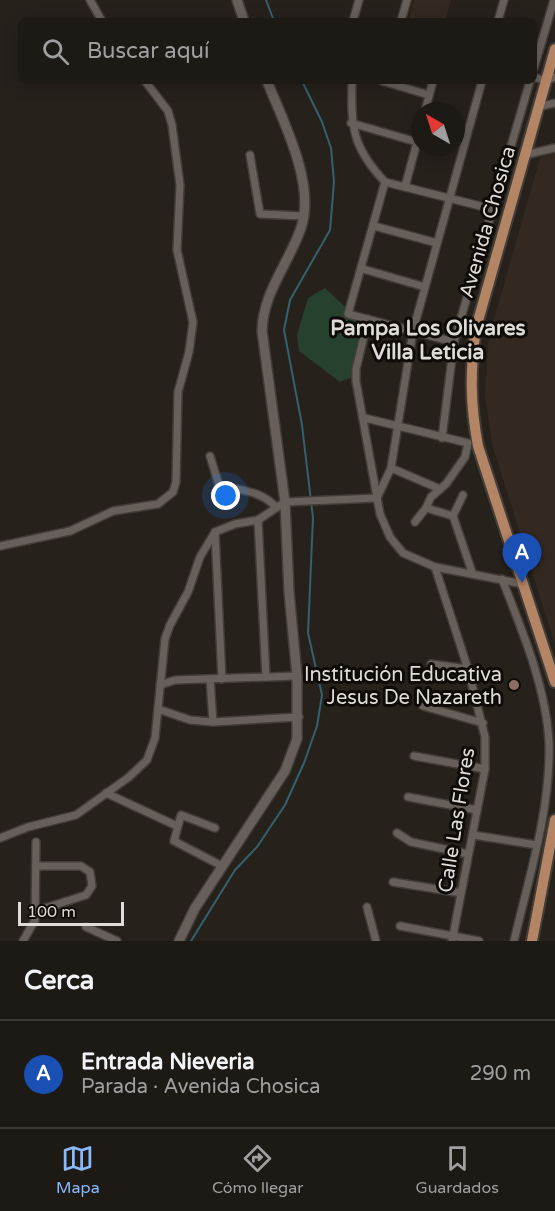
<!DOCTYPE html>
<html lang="es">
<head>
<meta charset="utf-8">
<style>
  body { margin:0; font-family:"Varela Round",sans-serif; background:#2a2622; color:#f1f3f6 }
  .compass { position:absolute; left:411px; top:102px; width:54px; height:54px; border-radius:50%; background:#1d1915; box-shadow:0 3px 15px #0003; rotate:321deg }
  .scale { position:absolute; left:18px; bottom:15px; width:106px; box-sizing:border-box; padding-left:6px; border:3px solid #dfdbd7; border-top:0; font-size:16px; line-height:21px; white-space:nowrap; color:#dfdbd7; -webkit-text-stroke:4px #0e0b09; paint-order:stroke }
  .you { position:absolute; left:226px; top:496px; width:21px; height:21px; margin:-15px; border:4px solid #fff; border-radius:50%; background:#1a73e8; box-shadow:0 0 0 9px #1a73e833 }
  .badge { display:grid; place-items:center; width:39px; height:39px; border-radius:50%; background:#8abafc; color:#fff; font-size:20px; font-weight:700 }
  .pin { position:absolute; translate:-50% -50px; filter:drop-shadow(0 2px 3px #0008) }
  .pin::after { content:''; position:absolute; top:32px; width:21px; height:18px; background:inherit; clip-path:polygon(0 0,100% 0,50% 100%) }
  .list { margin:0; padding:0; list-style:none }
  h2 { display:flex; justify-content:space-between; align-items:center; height:78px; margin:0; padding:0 24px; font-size:26px }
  h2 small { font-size:20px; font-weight:400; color:#a0a0a0 }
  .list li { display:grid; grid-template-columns:39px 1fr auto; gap:18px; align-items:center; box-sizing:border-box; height:108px; padding:0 24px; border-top:2px solid #3b3834 }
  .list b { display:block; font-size:22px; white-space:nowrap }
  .list p { margin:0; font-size:20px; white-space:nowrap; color:#a0a0a0 }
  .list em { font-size:20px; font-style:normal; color:#a0a0a0 }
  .icon { flex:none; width:33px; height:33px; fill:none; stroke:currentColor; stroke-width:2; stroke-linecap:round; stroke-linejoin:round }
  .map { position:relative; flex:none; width:555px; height:941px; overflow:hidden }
  .search { position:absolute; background:#1d1915; box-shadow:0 3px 15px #0003; left:18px; right:18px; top:18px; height:66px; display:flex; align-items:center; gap:15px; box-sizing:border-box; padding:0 21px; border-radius:9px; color:#a0a0a0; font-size:22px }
  .sheet { height:186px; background:#1d1915 }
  nav { display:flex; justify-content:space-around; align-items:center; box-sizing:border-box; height:84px; border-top:2px solid #3b3834; background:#1d1915; font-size:16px; color:#a0a0a0 }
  nav a { display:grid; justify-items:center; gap:3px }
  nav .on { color:#8abafc }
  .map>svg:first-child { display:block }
  .built { fill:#342920 }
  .green { fill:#26412d }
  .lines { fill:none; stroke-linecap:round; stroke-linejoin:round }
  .stream { stroke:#34616d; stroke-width:2 }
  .street-casing { stroke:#423d38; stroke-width:10 }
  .secondary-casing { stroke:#423d38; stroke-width:12 }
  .primary-casing { stroke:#423d38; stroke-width:14 }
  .street { stroke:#67605a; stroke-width:7 }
  .secondary { stroke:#67605a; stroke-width:9 }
  .primary { stroke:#b48564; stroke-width:10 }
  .education-dot { fill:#8d6e63; stroke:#0e0b09; stroke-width:2 }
  .labels { text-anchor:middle; stroke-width:6; stroke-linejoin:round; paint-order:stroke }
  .street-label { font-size:20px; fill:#dfdbd7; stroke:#0e0b09 }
  .poi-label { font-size:20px; fill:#dfdbd7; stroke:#0e0b09; text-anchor:end }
  .neighbourhood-label { font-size:21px; font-weight:bold; fill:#dfdbd7; stroke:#0e0b09 }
</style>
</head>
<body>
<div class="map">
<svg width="555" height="941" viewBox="0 0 555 941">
  <rect width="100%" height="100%" fill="#27211c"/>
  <g class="built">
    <polygon points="414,0 451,0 445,21 408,21"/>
    <polygon points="555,154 555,645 492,444 485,394 489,337 540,158"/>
  </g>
  <polygon class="green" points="325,288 362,323 352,377 340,382 299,351 297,335 308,298"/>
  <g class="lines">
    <g class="stream">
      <polyline points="266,0 274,21"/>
      <polyline points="191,941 235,870 257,847 285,805 304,763 317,726 322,695 308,633 313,518 302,425 284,330 290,300 330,230 334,182 331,148 322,122 302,81"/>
    </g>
    <g class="street-casing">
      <g id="street">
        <polyline points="90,0 102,21"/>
        <polyline points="353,21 359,0"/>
        <polyline points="401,21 407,0"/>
        <polyline points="498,21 504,0"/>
        <polyline points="534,68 554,0"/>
        <polyline points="534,77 546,81 555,77"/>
        <path d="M352,81C351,127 352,147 385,182"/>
        <polyline points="382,81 429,95"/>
        <polyline points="538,107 555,103"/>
        <polyline points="425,111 433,81"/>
        <polyline points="351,123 417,142"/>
        <polyline points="250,155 260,214 304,216"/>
        <polyline points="524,155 555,148"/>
        <polyline points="385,182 348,314 454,342"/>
        <polyline points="385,182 492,209"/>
        <polyline points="405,187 420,131"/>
        <polyline points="374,226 437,243"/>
        <polyline points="363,269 425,287"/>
        <polyline points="368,319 356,369 356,381 380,514 390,537 403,553 435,567 523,584"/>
        <polyline points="365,418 468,443 465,457 446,484 431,497 426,508 415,522"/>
        <polyline points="442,438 454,342 530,81"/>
        <path d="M210,456L219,485C241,491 260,490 276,507"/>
        <polyline points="391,468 440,489"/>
        <polyline points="426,508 453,516 472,572"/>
        <polyline points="453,516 463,495"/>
        <polyline points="258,520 266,677"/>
        <polyline points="215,532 222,679"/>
        <polyline points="0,546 70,531 113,511 158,504 173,492 176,482 178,392 189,352 193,322 177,250 180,185 172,125 168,111 145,81"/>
        <polyline points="435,567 468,669 485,737 485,769 452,941"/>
        <path d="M502,579C522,630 546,687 549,742C551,809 529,877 514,941"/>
        <polyline points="431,664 468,669"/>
        <polyline points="210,679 213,722"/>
        <polyline points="160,685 175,680 297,676"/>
        <polyline points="423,706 483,723"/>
        <polyline points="158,709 190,720 213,722 299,717"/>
        <polyline points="414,756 485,769"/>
        <polyline points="106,793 177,826"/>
        <polyline points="408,797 477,810"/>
        <polyline points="215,828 181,815 174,841 222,866"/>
        <polyline points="397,833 411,842 468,854"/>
        <polyline points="473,835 537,845"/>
        <polyline points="0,838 28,827 76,815 129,777 147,760 155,738 165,639 170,625 188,592 200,557 215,532 235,524 258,520 285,502 377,498 391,468 413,331 482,81"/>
        <polyline points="393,882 461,893"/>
        <polyline points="367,907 376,941"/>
        <polyline points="36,911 86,895 92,886 90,872 81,866 36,866"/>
        <polyline points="400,926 479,941"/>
        <polyline points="86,927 117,941"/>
        <polyline points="23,941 35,920 36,842"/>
      </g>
    </g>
    <g class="secondary-casing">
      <g id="secondary">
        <polyline points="237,0 244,21"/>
        <path d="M179,941L195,908L285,771L297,739V676L289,592L285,502L262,331C263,292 289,263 301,228C316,184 283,121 267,81"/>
      </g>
    </g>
    <g class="primary-casing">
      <g id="primary">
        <path d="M555,49L476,328C470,371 470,403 478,446L555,682"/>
        <polyline points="532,941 555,820"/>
      </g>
    </g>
    <use href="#street" class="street"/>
    <use href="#secondary" class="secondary"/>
    <use href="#primary" class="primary"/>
  </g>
  <circle class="education-dot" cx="514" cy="685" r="6"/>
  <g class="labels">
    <g class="street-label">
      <text transform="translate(487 222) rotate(-74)" y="7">Avenida Chosica</text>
      <text transform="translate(456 820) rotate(-81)" y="7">Calle Las Flores</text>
    </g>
    <g class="poi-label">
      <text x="502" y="681">Institución Educativa<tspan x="502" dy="23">Jesus De Nazareth</tspan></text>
    </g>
    <g class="neighbourhood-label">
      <text x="428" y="335">Pampa Los Olivares<tspan x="428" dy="24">Villa Leticia</tspan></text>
    </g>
  </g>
</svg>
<svg class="compass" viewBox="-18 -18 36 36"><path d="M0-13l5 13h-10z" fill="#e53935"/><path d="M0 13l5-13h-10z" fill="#a0a0a0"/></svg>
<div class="scale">100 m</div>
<div class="you"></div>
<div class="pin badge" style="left:522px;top:583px;background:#1a4fb4">A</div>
<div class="search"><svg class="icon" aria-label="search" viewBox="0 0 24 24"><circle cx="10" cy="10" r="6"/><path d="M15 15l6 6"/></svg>Buscar aquí</div>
</div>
<section class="sheet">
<h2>Cerca<small></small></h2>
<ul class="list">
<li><span class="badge" style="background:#1a4fb4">A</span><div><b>Entrada Nieveria</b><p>Parada · Avenida Chosica</p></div><em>290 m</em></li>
</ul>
</section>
<nav>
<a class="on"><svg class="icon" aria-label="map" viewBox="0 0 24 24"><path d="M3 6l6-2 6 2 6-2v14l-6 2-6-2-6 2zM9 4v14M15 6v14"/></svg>Mapa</a>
<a><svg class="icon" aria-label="directions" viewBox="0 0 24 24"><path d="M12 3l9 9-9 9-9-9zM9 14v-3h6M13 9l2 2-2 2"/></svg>Cómo llegar</a>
<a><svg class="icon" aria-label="saved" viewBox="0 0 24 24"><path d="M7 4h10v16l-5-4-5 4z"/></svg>Guardados</a>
</nav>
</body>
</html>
